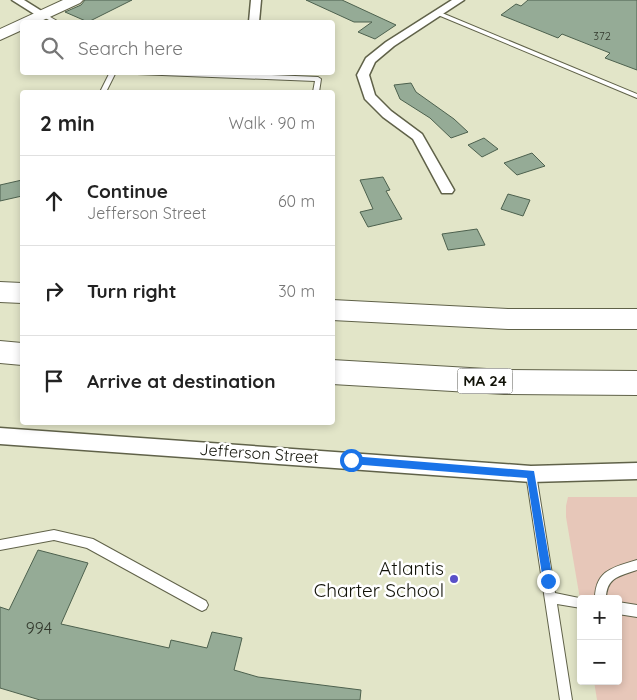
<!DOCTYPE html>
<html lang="en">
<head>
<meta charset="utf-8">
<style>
  body { margin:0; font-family:Quicksand,sans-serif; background:#f6f6f6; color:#222 }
  .controls { position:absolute; right:15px; bottom:15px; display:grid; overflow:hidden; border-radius:5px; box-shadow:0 2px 8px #0003 }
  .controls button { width:45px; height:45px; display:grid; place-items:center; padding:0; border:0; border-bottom:1px solid #e0e0e0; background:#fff; color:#222; font:25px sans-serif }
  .stop { position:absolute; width:15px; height:15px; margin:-11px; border:4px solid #1a73e8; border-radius:50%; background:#fff }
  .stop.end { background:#1a73e8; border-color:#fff; box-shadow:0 1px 5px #0008 }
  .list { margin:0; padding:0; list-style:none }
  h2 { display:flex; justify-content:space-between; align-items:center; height:65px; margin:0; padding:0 20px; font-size:21px }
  h2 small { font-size:16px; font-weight:400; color:#767676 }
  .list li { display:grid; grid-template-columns:32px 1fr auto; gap:15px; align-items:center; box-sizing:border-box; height:90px; padding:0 20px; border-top:1px solid #e0e0e0 }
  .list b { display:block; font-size:19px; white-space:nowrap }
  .list p { margin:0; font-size:16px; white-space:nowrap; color:#767676 }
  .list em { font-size:16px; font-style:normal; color:#767676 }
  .icon { flex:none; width:28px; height:28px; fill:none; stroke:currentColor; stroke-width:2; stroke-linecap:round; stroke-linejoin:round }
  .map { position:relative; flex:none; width:637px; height:700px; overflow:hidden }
  .search { position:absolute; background:#fff; box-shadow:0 2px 8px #0003; left:20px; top:20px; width:315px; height:55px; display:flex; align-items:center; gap:12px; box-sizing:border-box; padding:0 18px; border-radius:5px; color:#767676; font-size:19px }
  .panel { position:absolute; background:#fff; box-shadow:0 2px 8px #0003; left:20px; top:90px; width:315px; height:335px; border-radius:5px }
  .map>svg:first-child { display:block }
  .green { fill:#e7c7b9 }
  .building { fill:#95ab96; stroke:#4d614e }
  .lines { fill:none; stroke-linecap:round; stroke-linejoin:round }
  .lane-casing { stroke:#606249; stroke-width:2 }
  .street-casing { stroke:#606249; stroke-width:3 }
  .secondary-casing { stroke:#606249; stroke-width:2 }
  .highway-casing { stroke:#606249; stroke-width:2 }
  .lane { fill:#fff; fill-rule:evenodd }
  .street { fill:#fff; fill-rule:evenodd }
  .secondary { fill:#fff; fill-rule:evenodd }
  .highway { fill:#fff; fill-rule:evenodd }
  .route { fill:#1a73e8 }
  .poi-dot { fill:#5950c8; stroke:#fff; stroke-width:2 }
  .labels { text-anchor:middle; stroke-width:5; stroke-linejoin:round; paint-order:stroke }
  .far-number-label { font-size:11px; fill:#32382c }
  .shield { fill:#fff; stroke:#585952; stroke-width:1 }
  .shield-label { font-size:15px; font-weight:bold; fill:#111208 }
  .street-label { font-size:16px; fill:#111208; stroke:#fff }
  .near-number-label { font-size:16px; fill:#32382c }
  .near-poi-label { font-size:19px; fill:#111208; stroke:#fff; text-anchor:end }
</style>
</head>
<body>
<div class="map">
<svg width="637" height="700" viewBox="0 0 637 700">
  <rect width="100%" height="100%" fill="#e2e5c8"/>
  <polygon class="green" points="568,497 637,497 637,700 597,700 594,681 618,681 618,599 581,599 581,605 566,517 566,506"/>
  <g class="building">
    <polygon points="85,0 132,0 88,22 65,12 81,5"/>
    <polygon points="306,0 342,0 396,25 375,39 358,32 372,22 354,22"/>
    <polygon points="528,0 637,0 637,70 605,58 610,53 562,34 558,38 501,15 516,4 521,6"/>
    <polygon points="411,83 416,92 454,119 468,132 451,138 430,118 400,99 394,85"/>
    <polygon points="484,138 498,149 482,157 468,145"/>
    <polygon points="532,153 545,166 517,175 504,163"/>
    <polygon points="383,177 390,190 386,191 402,219 368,227 360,212 373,209 360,180"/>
    <polygon points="22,180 22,196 0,201 0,185"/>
    <polygon points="508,194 530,200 523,216 501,209"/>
    <polygon points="477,229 485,245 448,250 442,234"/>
    <polygon points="38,550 88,563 61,624 169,648 171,640 207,648 212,632 242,638 234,670 258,677 361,690 360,700 40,700 0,688 0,607 9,610"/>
  </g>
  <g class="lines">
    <g class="lane-casing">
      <g id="lane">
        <polygon points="438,13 442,13 637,94 637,98 438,15"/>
        <polygon points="41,14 45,14 59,22 53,22 41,16"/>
        <polygon points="110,72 116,72 106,92 100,92"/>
        <polygon points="134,72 198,72 318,77 321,79 319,92 313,92 315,81 137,74"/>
        <polygon points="531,469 534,471 536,474 555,593 584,599 581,599 581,608 557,604 572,700 560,700 526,474 528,471"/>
        <polygon points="54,530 93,539 206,601 208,605 206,609 202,611 198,609 87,548 54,540 0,550 0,540"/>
        <path d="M637,560V570C620,576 606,577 606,599H595C595,570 614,567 637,560Z"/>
        <polygon points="618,602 637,605 637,617 618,614"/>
      </g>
    </g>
    <g class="street-casing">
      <g id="street">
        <polygon points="12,0 24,0 48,15 43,18 39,17"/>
        <polygon points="251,0 261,0 259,22 249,22"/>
        <polygon points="452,0 464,0 394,46 375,62 369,75 375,95 391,111 422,134 454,190 452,193 442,193 413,139 383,117 365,99 357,75 366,58 386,42"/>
        <polygon points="0,428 531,466 637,463 637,479 531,482 0,444"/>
      </g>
    </g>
    <g class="secondary-casing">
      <polygon id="secondary" points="63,0 83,0 80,3 39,22 22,22 22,30 0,40 0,29"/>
    </g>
    <g class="highway-casing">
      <g id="highway">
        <polygon points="0,282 22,283 22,303 0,302"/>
        <polygon points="332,300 508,309 637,309 637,329 508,329 332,320"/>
        <polygon points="0,341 22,343 22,365 0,363"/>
        <polygon points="332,360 504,370 637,371 637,395 504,394 332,384"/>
      </g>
    </g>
    <use href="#lane" class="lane"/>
    <use href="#street" class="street"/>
    <use href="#secondary" class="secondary"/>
    <use href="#highway" class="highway"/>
  </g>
  <polygon class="route" points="351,456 534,471 553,581 552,584 548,586 543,581 527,478 351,464 346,460"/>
  <circle class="poi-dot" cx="454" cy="579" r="5"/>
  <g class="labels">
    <g class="far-number-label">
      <text x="602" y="40">372</text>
    </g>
    <rect class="shield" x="457.5" y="368.5" width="55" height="25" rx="4"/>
    <g class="shield-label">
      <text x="485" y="386">MA 24</text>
    </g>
    <g class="street-label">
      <text transform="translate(259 453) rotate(4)" y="6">Jefferson Street</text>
    </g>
    <g class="near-number-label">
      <text x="39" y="634">994</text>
    </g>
    <g class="near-poi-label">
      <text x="444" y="575">Atlantis<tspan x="444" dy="22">Charter School</tspan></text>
    </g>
  </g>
</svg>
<div class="controls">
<button>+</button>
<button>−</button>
</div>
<div class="stop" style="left:351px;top:460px"></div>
<div class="stop end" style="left:548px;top:581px"></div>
<div class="search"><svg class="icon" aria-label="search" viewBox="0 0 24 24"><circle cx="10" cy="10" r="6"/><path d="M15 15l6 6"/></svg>Search here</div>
<section class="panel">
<h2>2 min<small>Walk · 90 m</small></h2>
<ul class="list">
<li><svg class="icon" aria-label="ahead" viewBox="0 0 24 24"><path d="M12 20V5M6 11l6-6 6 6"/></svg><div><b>Continue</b><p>Jefferson Street</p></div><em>60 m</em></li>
<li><svg class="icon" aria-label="right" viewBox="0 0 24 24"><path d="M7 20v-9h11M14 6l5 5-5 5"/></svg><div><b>Turn right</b></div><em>30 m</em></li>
<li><svg class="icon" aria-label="arrive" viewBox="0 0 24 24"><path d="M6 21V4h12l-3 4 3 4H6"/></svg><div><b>Arrive at destination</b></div></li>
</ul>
</section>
</div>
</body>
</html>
